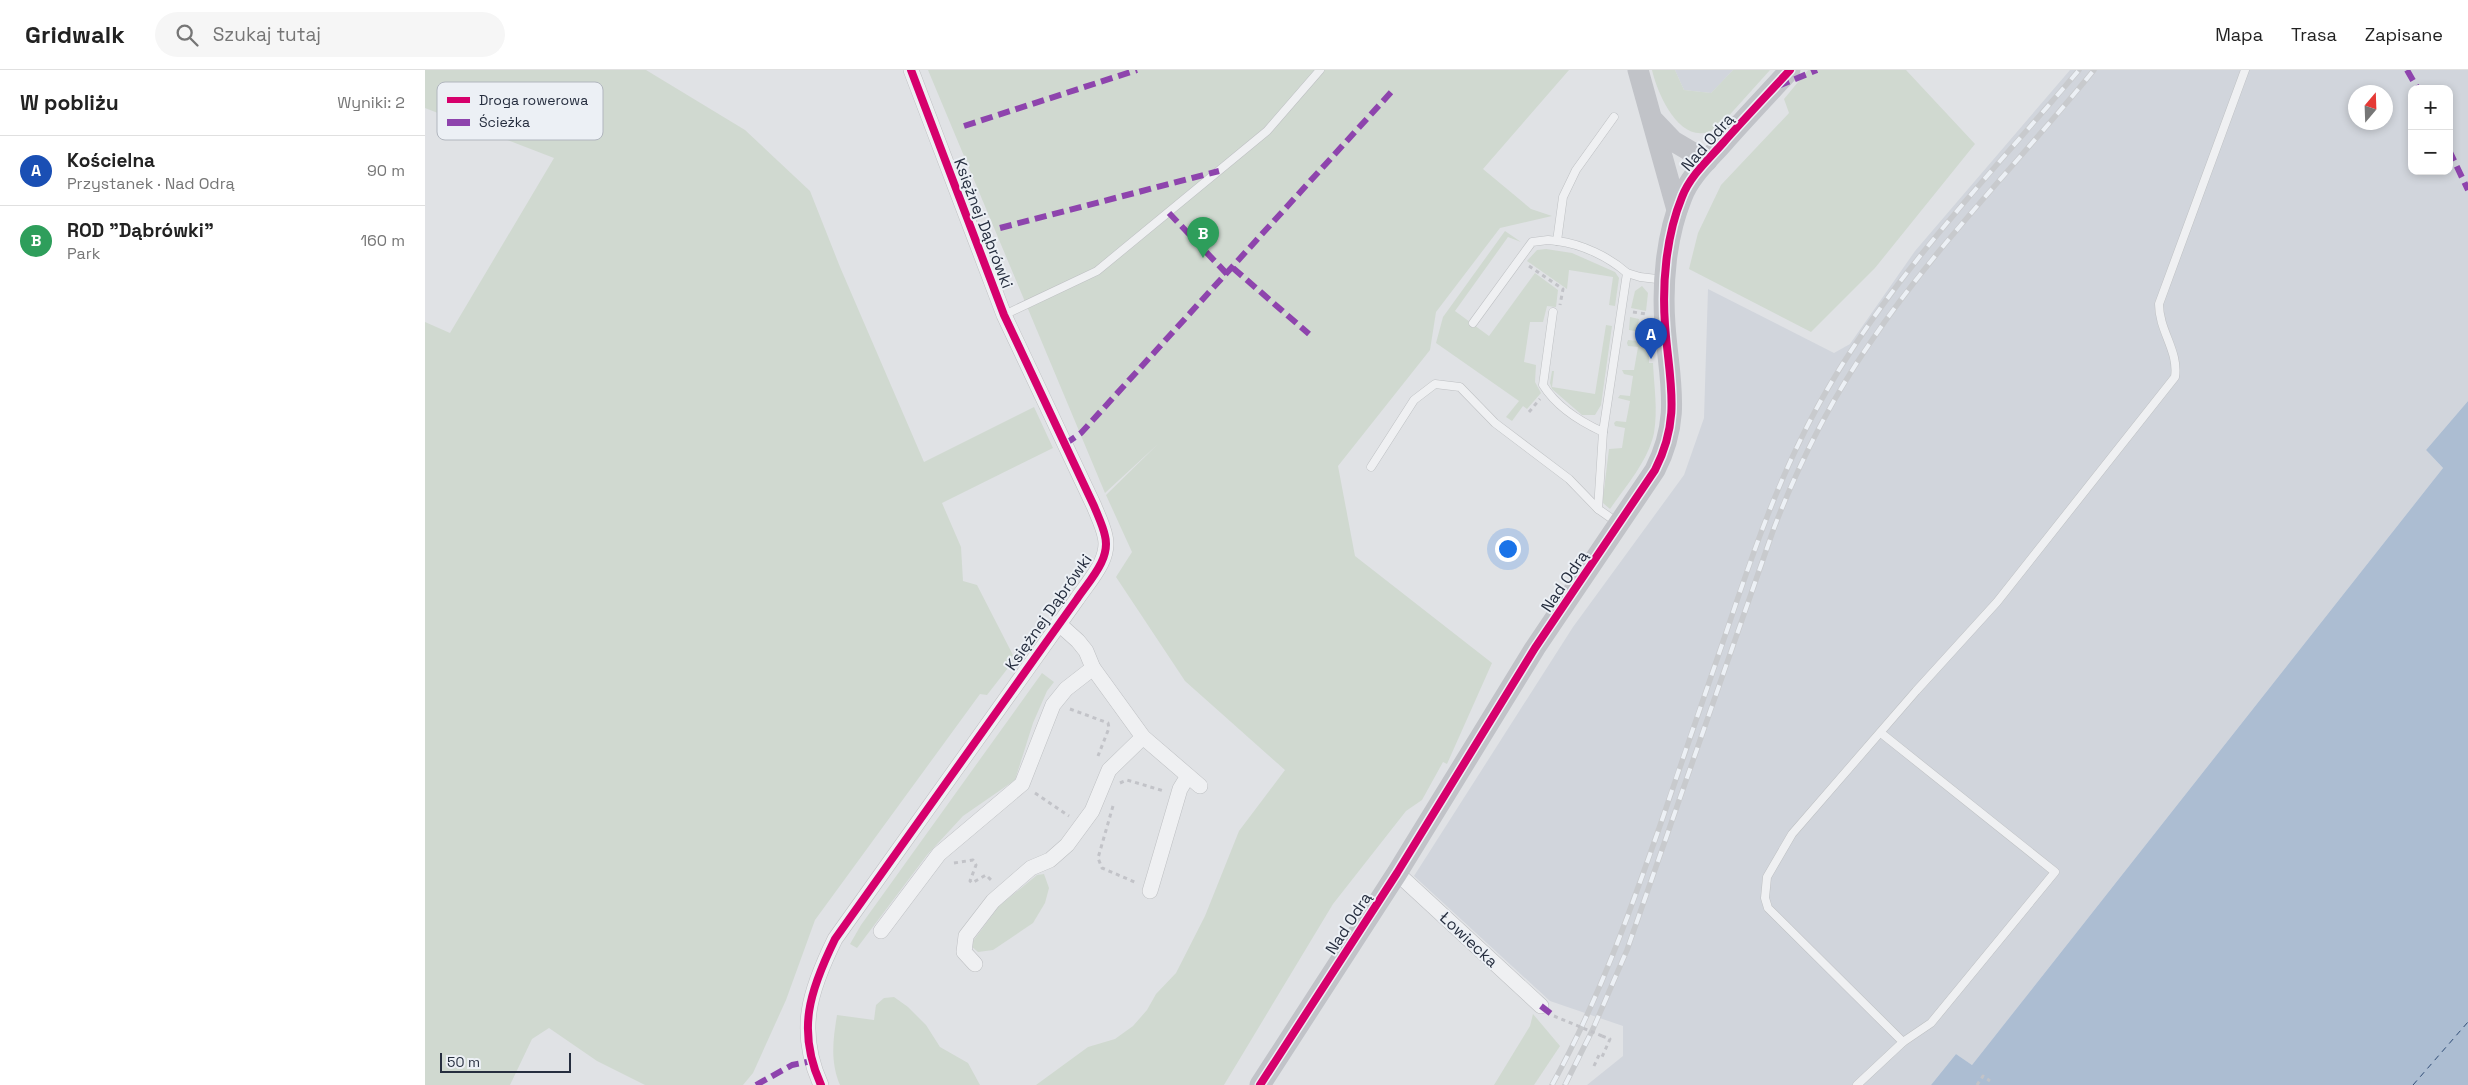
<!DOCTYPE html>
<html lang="pl">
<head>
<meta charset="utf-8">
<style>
  body { margin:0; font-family:"Space Grotesk",sans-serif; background:#f6f6f6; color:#222 }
  .controls { position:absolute; right:15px; top:15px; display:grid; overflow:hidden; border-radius:10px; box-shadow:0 2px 8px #0003 }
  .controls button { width:45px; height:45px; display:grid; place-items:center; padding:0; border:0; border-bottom:1px solid #e0e0e0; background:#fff; color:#222; font:25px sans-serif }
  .compass { position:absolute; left:1923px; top:15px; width:45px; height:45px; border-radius:50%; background:#fff; box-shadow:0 2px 8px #0003; rotate:19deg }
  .scale { position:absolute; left:15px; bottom:12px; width:131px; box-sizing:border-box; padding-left:5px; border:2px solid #262e3f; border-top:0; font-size:14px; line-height:18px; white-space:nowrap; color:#262e3f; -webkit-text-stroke:4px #ecf0f5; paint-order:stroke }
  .you { position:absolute; left:1082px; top:478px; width:18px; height:18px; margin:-12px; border:4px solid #fff; border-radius:50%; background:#1a73e8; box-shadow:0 0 0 8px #1a73e833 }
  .badge { display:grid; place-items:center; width:32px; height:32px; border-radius:50%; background:#d93025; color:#fff; font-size:16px; font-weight:700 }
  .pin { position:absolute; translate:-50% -41px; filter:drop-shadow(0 1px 2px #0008) }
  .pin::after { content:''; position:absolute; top:26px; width:18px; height:15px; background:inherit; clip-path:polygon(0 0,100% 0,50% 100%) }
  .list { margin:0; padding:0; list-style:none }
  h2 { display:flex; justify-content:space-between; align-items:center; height:65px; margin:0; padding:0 20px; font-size:21px }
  h2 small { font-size:16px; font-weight:400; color:#767676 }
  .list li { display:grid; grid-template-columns:32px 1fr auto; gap:15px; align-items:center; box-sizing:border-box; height:70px; padding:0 20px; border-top:1px solid #e0e0e0 }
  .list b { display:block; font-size:19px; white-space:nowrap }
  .list p { margin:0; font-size:16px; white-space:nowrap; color:#767676 }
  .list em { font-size:16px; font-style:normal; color:#767676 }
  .icon { flex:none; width:28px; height:28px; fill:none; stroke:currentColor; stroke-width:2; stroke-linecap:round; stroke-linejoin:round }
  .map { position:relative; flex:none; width:2043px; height:1015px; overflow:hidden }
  header { display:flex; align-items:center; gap:30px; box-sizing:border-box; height:70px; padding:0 25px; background:#fff; border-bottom:1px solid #e0e0e0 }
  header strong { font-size:24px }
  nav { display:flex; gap:28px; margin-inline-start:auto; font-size:18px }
  .search { width:350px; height:45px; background:#f6f6f6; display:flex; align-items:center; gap:12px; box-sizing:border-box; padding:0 18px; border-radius:28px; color:#767676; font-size:19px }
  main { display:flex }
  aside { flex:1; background:#fff }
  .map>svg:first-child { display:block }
  .built { fill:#d1d5dc; fill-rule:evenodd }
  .green { fill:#d0d9d0 }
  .water { fill:#acbdd2 }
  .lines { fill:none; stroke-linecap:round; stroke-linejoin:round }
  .ferry { stroke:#2e4b75; stroke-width:1; stroke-dasharray:6 5; stroke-linecap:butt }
  .lane-casing { stroke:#bec0c3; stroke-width:9 }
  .street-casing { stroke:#bec0c3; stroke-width:16 }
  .path { stroke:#c2c3c8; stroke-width:3; stroke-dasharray:4 4; stroke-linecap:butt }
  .lane { stroke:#eff0f2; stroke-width:8 }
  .street { stroke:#eff0f2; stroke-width:15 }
  .secondary { stroke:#c1c3c8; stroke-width:21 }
  .rail-casing { stroke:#c8cacd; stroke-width:5.5 }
  .rail { stroke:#ecf0f5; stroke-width:4; stroke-dasharray:11; stroke-linecap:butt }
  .path-bridge { stroke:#c2c3c8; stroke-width:3; stroke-dasharray:4 4; stroke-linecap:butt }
  .quiet { stroke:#8e44ad; stroke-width:6; stroke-dasharray:12 6; stroke-linecap:butt }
  .cycleway-casing { stroke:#ecf0f5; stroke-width:11 }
  .cycleway { stroke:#d6006c; stroke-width:8 }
  .labels { text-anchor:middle; stroke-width:4; stroke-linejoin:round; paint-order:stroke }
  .street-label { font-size:16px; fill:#262e3f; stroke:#ecf0f5 }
  .key { fill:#ecf0f5; stroke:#b1b6be; stroke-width:1 }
  .key-label { font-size:14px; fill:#262e3f }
</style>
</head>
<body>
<header>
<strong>Gridwalk</strong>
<div class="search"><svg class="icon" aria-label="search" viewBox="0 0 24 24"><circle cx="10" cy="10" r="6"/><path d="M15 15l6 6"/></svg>Szukaj tutaj</div>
<nav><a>Mapa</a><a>Trasa</a><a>Zapisane</a></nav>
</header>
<main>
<aside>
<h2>W pobliżu<small>Wyniki: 2</small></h2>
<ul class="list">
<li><span class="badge" style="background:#1a4fb4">A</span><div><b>Kościelna</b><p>Przystanek · Nad Odrą</p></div><em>90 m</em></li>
<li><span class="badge" style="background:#2e9e5b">B</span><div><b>ROD &quot;Dąbrówki&quot;</b><p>Park</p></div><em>160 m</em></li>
</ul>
</aside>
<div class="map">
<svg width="2043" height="1015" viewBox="0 0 2043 1015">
  <rect width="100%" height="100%" fill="#e0e2e5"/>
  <g class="built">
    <polygon points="1250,0 1308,0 1286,23 1259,20"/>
    <path d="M1645,0H2043V331L2001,380L2018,398L1547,995L1531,984L1506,1015H1162L1198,986V956L1125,931L989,806L1148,557L1259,405L1279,348L1283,219L1409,283L1425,274L1490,181ZM1987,19H2024V101H1987ZM1930,22H1960V52H1930Z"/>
  </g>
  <g class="green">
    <polygon points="0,0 221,0 320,60 385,121 415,197 499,392 609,337 628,378 517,433 536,477 538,511 552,515 590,589 562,625 555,624 390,850 361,930 328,1003 318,1015 220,1015 172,991 124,958 107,969 85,1015 0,1015 0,252 25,263 129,88 0,38"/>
    <polygon points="503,0 1144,0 1058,99 1106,139 1127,146 1075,158 1011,242 1005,280 913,396 930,486 1067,593 1022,694 1018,692 997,730 981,741 908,834 799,1015 611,1015 663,977 690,969 708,956 722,940 731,924 751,903 780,846 814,761 860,700 760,611 691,507 707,482 681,425 733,374 680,423"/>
    <path d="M1227,0H1250L1259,20L1286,23L1308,0H1345C1333,13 1321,27 1309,40C1304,45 1299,53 1293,57C1258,82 1233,26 1227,0Z"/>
    <polygon points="1383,0 1481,0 1550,74 1450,198 1386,262 1264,199 1273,163 1296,115 1364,43 1359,29"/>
    <polygon points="1080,161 1096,172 1083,167 1030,241 1064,266 1110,203 1133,220 1131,237 1122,236 1118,252 1105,252 1099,292 1111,295 1110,312 1116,323 1102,339 1098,336 1087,351 1081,347 1094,331 1011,273 1018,247"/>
    <polygon points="1121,179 1147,183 1190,202 1194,208 1190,236 1184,235 1188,207 1144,200 1142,219 1102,191 1112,180"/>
    <polygon points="1217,216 1223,223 1221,241 1206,238 1210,221"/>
    <path d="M1205,247L1214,249L1213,255L1218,256L1219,249L1223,253L1226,284H1224V293H1228C1229,316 1233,340 1229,363C1223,391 1201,416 1185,439L1178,433V428L1184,379L1197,378L1200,358L1190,356L1189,353L1191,351L1201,352L1205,331L1193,328L1195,325L1205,326L1208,306L1199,304L1197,300H1209L1213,277L1203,276L1202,273L1203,270L1213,271L1215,262L1204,260Z"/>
    <polygon points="1181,255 1187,256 1176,335 1170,345 1157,345 1127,319 1125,313 1127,301 1129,301 1127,317 1170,324"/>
    <polygon points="617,603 629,612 622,621 608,653 590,710 538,746 502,785 432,878 425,874 436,855"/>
    <polygon points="619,804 624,818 620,833 608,853 568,880 553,882 546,876 548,871 574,836 612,805"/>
    <path d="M469,927L483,937L501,955L515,977L543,993L555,1015H415C405,991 408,970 412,945L449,950L451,935L459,928Z"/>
    <polygon points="1108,944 1135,976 1109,1015 1069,1015 1105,956"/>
  </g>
  <polygon class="water" points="2043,331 2043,1015 1506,1015 1531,984 1547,995 2018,398 2001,380"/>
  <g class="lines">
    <polyline class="ferry" points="1988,1015 2043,952"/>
    <g class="lane-casing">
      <g id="lane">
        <polyline points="1202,203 1215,207 1240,210"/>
        <path d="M1128,242L1118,315C1131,336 1156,352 1178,362L1173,439L1193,453"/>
        <polyline points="579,245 672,201 842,61 895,0"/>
        <polyline points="1048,253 1107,172 1123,170 1132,171"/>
        <path d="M1178,362L1202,203C1184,187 1157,174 1132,171L1138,127L1151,100L1189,47"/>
        <polyline points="946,397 989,330 1010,314 1035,317 1070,353 1144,409 1173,439"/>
        <polyline points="1456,663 1630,802 1506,953 1478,972"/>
        <path d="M1432,1015L1478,972L1343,838L1340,828L1342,807L1367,764L1491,621L1572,532L1750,307C1754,281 1734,261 1734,234L1820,0"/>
      </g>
    </g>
    <g class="street-casing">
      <g id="street">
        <polyline points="633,553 653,571 661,581 668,598 718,667 775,716"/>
        <polyline points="972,803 1116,936"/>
        <polyline points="725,821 755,719 763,706"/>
        <polyline points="456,861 514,784 597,714 628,635 641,619 668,598"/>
        <polyline points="550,894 539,882 541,866 568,831 606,798 625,790 642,775 667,741 684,700 718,667"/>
        <path d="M396,1015C371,960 385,920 410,869L652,529C664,511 686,489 680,466C678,456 673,446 669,436L579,245L486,0"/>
      </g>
    </g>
    <g class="path">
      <polyline points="1104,196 1138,219 1135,235"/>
      <polyline points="1208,242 1221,244"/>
      <polyline points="1104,342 1115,329"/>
      <polyline points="645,639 683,653 684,658 673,686"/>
      <polyline points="695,713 702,710 739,721"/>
      <polyline points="610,723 644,746"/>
      <polyline points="688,736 673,788 677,798 712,813"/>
      <polyline points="529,793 548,790 551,795 545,811 547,813 561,805 567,811"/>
      <polyline points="1169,996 1174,985 1177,987 1185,969 1177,966"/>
      <polyline points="1552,1015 1558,1006 1565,1011"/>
    </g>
    <use href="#lane" class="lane"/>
    <use href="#street" class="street"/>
    <g class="secondary">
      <polyline points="1213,0 1252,140"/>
      <polyline points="1227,49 1248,71 1282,91"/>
      <path d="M835,1015L972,803L1110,578L1230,400C1257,347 1244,311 1240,255C1237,214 1241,166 1257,127C1265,106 1283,90 1298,73C1320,48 1343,24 1365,0"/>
    </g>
    <g class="rail-casing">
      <g id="rail">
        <path d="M1127,1015C1174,930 1206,839 1238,747C1259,684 1281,622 1302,560C1323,498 1344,435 1373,375C1440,233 1553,119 1654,0"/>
        <path d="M1140,1015L1168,959L1202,880L1349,458C1374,393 1406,330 1445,273C1511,175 1595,91 1669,0"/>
      </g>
    </g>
    <use href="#rail" class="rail"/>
    <polyline class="path-bridge" points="1129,946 1177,966"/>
    <g class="quiet">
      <polyline points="1982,0 1993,19"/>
      <polyline points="1353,16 1392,0"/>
      <polyline points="539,56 712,0"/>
      <polyline points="2024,80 2043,120"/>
      <polyline points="744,143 802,204"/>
      <polyline points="575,158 794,101"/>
      <polyline points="808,198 884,264"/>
      <polyline points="640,374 656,363 969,19"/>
      <polyline points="1116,936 1129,946"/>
      <polyline points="331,1015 367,995 387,991"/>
    </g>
    <g class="cycleway-casing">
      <g id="cycleway">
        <path d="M396,1015C371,960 385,920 410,869L652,529C664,511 686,489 680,466C678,456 673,446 669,436L579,245L486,0"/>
        <path d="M835,1015L972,803L1110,578L1230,400C1257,347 1244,311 1240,255C1237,214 1241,166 1257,127C1265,106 1283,90 1298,73C1320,48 1343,24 1365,0"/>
      </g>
    </g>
    <use href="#cycleway" class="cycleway"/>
  </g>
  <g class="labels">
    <g class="street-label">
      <text transform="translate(1282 72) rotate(-49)" y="6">Nad Odrą</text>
      <text transform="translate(559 153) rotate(69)" y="6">Księżnej Dąbrówki</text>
      <text transform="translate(1139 511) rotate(-56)" y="6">Nad Odrą</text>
      <text transform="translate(623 542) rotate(-55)" y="6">Księżnej Dąbrówki</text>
      <text transform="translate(923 853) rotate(-57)" y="6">Nad Odrą</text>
      <text transform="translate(1044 869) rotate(43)" y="6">Łowiecka</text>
    </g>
  </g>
  <rect x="12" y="12" width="166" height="58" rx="8" class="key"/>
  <rect x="22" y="27" width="23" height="6" fill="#d6006c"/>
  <rect x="22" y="49" width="23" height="7" fill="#8e44ad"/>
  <g class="key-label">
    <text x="54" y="35">Droga rowerowa</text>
    <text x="54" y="57">Ścieżka</text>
  </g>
</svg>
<div class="controls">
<button>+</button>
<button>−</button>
</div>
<svg class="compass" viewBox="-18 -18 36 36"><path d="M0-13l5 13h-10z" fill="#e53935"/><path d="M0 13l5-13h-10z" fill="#767676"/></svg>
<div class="scale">50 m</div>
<div class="you"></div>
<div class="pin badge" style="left:1226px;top:289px;background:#1a4fb4">A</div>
<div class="pin badge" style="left:778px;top:188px;background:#2e9e5b">B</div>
</div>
</main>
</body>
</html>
